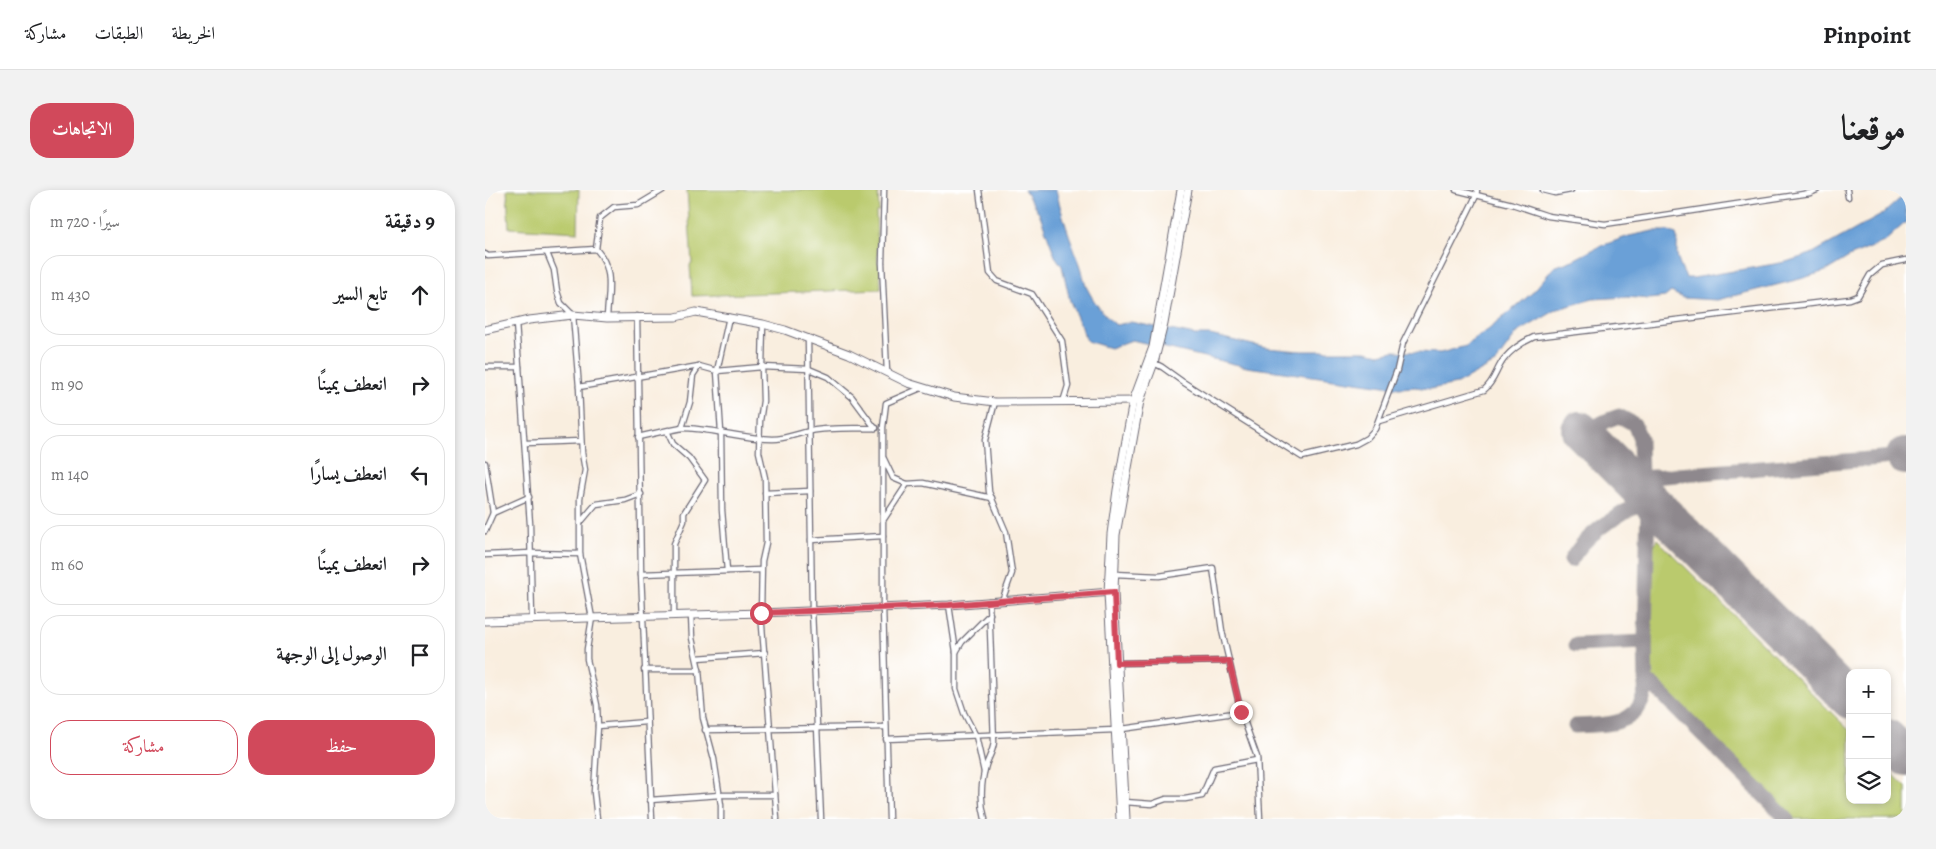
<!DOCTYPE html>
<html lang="ar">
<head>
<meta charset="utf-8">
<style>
  body { margin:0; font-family:Alegreya,Amiri,serif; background:#f2f2f2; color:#202124; direction:rtl }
  .controls { position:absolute; right:15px; bottom:15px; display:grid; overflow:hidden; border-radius:10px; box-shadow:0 2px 8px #0003 }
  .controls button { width:45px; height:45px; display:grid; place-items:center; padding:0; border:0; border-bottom:1px solid #e0e0e0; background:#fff; color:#202124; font:25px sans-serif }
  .stop { position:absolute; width:15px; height:15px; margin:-11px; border:4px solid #d1495b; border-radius:50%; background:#fff }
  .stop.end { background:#d1495b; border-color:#fff; box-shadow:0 1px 5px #0008 }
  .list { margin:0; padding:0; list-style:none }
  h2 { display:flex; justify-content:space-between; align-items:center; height:65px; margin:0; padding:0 20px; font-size:21px }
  h2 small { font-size:16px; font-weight:400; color:#757577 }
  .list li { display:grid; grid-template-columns:32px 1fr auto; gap:15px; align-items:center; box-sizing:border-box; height:80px; margin:0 10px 10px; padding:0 10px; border:1px solid #e0e0e0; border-radius:20px }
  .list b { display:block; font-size:19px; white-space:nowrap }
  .list em { font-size:16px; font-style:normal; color:#757577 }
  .actions { display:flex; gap:10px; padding:15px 20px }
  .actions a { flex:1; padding:11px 0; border:1px solid #d1495b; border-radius:20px; text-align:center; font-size:18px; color:#d1495b }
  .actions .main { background:#d1495b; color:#fff }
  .icon { flex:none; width:28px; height:28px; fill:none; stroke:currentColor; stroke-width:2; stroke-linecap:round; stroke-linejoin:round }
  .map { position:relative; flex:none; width:1421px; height:629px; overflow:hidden; direction:ltr; border-radius:20px }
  header { display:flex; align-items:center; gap:30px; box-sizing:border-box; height:70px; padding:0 25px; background:#fff; border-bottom:1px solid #e0e0e0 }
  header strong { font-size:24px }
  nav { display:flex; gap:28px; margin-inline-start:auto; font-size:18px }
  .intro { display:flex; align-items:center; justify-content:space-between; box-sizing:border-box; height:120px; padding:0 30px }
  h1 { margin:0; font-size:35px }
  .button { padding:12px 22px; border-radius:20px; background:#d1495b; color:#fff; font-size:18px; font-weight:700 }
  main { display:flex; gap:30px; padding:0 30px }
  aside { flex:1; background:#fff; border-radius:20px; box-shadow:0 2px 8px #0003 }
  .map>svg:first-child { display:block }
  .green { fill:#baca6d; stroke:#6e7654 }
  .water { fill:#6aa0d7; stroke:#466189 }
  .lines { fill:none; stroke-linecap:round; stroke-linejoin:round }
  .taxiway { stroke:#8e888d; stroke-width:15 }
  .runway { stroke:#8e888d; stroke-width:38 }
  .street-casing { stroke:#6d6974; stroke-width:7 }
  .secondary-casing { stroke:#6d6974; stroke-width:9 }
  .street { stroke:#fff; stroke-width:4.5 }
  .secondary { stroke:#fff; stroke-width:7 }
  .route { stroke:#d1495b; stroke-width:6 }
</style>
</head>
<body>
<header>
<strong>Pinpoint</strong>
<nav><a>الخريطة</a><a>الطبقات</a><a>مشاركة</a></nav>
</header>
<div class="intro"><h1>موقعنا</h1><a class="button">الاتجاهات</a></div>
<main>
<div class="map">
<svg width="1421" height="629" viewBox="0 0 1421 629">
  <rect width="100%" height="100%" fill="#fff"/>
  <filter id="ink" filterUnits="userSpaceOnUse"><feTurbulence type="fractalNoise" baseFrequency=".02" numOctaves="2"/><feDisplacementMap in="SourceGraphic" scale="10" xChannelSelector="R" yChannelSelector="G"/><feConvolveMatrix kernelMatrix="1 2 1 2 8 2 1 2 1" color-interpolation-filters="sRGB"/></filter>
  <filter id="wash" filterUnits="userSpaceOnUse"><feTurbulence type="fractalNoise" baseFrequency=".0096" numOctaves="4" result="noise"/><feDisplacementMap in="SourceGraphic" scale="20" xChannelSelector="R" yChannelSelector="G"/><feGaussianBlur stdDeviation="1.12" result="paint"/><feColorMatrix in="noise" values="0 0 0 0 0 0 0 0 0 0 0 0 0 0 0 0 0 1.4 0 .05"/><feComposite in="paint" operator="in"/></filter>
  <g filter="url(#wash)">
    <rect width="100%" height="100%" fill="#f9eedf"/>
    <g class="green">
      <polygon points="22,0 94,0 93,42 24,38"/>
      <polygon points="202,0 393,0 394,21 391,22 393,73 395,74 396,99 207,106 205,75 207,74"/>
      <polygon points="1172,349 1365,541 1365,610 1402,610 1402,578 1421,597 1421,629 1305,629 1190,513 1167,487 1167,360"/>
    </g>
    <path class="water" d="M539,0H571C577,26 585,49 595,74C598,81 598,89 601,96C608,111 618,125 631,135L646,132L710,145H725L781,158L816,161H881L894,164L908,161L955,163L981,156L989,149L1003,140L1047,103L1069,77L1088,70L1113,57L1144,46L1168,41H1184L1191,44C1193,51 1192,53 1192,60C1191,69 1197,80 1201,88H1208L1301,72L1326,64L1398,24L1421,3V32L1399,52L1364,67L1341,81L1315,89L1232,110L1198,108L1186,102L1180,107L1164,109L1142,107L1108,109L1073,119L1032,143L1010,173L972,194L945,199L930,197L914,198L762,177L647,150L625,158L602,151L585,111L577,76L570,66L555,25Z"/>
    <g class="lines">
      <g class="taxiway">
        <path d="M1103,248C1109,234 1120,231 1134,226L1149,234L1155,248L1156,289L1163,308L1160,452"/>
        <polyline points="1144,289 1420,266"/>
        <path d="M1086,370C1103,340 1135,325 1163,308"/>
        <polyline points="1091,455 1160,452 1161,495"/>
        <path d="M1090,536C1124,534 1156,537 1161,495H1168L1302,629"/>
      </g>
      <g class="runway">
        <polyline points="1095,240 1365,510"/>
        <polyline points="1420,266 1421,266"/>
        <polyline points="1402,548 1421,567"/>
      </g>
    </g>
  </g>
  <g filter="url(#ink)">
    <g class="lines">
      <g class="street-casing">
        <g id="street">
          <polyline points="399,0 397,73 402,182"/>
          <polyline points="494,0 505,83 512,91 547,104 577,151 583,196 578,212"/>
          <polyline points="971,0 1027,14 1063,26 1120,34 1325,3 1332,0"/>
          <polyline points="1058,0 1070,3 1086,0"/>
          <polyline points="1362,0 1363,7"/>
          <polyline points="111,59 115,28 129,17 153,15 178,0"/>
          <polyline points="62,63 69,80 72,101 76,113 88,125 94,197 97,263 100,280 95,308 95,364 107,428 102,459 102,469 112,515 113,536 109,602 112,629"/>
          <path d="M0,64L3,66L111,59C130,80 123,102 122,128"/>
          <polyline points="152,126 156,384 167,629"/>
          <polyline points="31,133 45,334 47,430"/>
          <polyline points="278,134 277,177 278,211 275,231 274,262 280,288 281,353 277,371 276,423 292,629"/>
          <polyline points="323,149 327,420 336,629"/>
          <polyline points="669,173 677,177 698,192 817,267 871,254 882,248 890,239 912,180 918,153 991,6 992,0"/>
          <polyline points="0,177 34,177"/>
          <polyline points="94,197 214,176 232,181 277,177 324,179 343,187 367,207 390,238"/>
          <polyline points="510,212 500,250 504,302 521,342 527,383 517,411"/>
          <path d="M894,231L999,200C1010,191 1011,179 1019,169C1027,159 1038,152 1049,147L1365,109L1373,106L1385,85L1397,75L1421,70"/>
          <path d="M196,238C227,238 257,249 288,249C302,249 313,243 326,241C346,237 370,239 391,238"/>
          <polyline points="153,247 184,240"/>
          <polyline points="41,253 96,251"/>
          <polyline points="399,269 408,288 422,294"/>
          <polyline points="0,273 8,323 0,341"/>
          <polyline points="280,303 325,301"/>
          <polyline points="8,323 44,307"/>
          <polyline points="399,329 422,294 438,293 507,308"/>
          <polyline points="95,333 111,314 140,310 156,304"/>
          <polyline points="326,350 398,346"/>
          <polyline points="0,365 46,363 95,364"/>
          <polyline points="242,381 237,320 236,242 232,181 244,127"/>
          <polyline points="156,384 276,380"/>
          <polyline points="629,384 674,386 728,378 737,441 756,522 772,567 775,629"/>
          <polyline points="464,415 471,462 471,499 479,523 491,546 499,582"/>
          <polyline points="189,425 189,354 199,331 199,323 220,290 204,268 188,254 182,241 197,238 205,212 208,185 214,176"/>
          <polyline points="206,425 207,448 214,480 218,528 229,569 236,615 236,629"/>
          <polyline points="471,462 477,452 505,424"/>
          <polyline points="212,468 280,463"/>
          <polyline points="632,473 744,471"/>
          <polyline points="159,480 214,480"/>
          <polyline points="113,536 161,532"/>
          <polyline points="220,540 401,537"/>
          <polyline points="401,549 630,540 756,522"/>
          <polyline points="165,610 235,605 290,605"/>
          <polyline points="640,612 667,614 681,609 700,609 717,606 729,578 772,570"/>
          <polyline points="404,629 398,417 398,237 401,213 436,198"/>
          <path d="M500,629C495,611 496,592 501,575C504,567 508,561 509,552L504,411"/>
        </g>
      </g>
      <g class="secondary-casing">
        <g id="secondary">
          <polyline points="0,140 44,130 88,125 122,128 191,127 211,122 278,134 300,140 364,164 423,193 469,207 510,212 655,211"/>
          <polyline points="0,431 276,423 464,415 626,402"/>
          <polyline points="635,629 623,403 626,344 632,300 648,211 668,157 696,0"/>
          <polyline points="641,629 629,402 631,345 655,211 669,173 679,134 703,0"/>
        </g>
      </g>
      <use href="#street" class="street"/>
      <use href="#secondary" class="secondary"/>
    </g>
  </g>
  <g class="lines" filter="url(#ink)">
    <polyline class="route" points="276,423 464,415 629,402 632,473 744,471 756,522"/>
  </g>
</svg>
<div class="controls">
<button>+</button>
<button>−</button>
<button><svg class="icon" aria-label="layers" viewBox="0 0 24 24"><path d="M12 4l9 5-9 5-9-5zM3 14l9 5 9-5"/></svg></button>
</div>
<div class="stop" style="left:276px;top:423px"></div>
<div class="stop end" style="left:756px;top:522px"></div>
</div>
<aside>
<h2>9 دقيقة<small>سيرًا · 720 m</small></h2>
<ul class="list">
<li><svg class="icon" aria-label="ahead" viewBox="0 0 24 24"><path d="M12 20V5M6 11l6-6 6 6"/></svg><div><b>تابع السير</b></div><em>430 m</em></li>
<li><svg class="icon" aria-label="right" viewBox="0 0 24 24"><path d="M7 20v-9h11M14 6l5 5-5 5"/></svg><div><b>انعطف يمينًا</b></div><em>90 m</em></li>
<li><svg class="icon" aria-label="left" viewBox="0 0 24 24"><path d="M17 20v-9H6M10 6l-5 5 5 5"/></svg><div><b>انعطف يسارًا</b></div><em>140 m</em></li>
<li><svg class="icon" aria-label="right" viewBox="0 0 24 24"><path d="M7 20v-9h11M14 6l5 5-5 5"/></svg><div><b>انعطف يمينًا</b></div><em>60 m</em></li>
<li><svg class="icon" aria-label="arrive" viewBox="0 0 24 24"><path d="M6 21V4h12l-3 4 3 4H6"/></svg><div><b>الوصول إلى الوجهة</b></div></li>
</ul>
<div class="actions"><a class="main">حفظ</a><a>مشاركة</a></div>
</aside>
</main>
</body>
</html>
